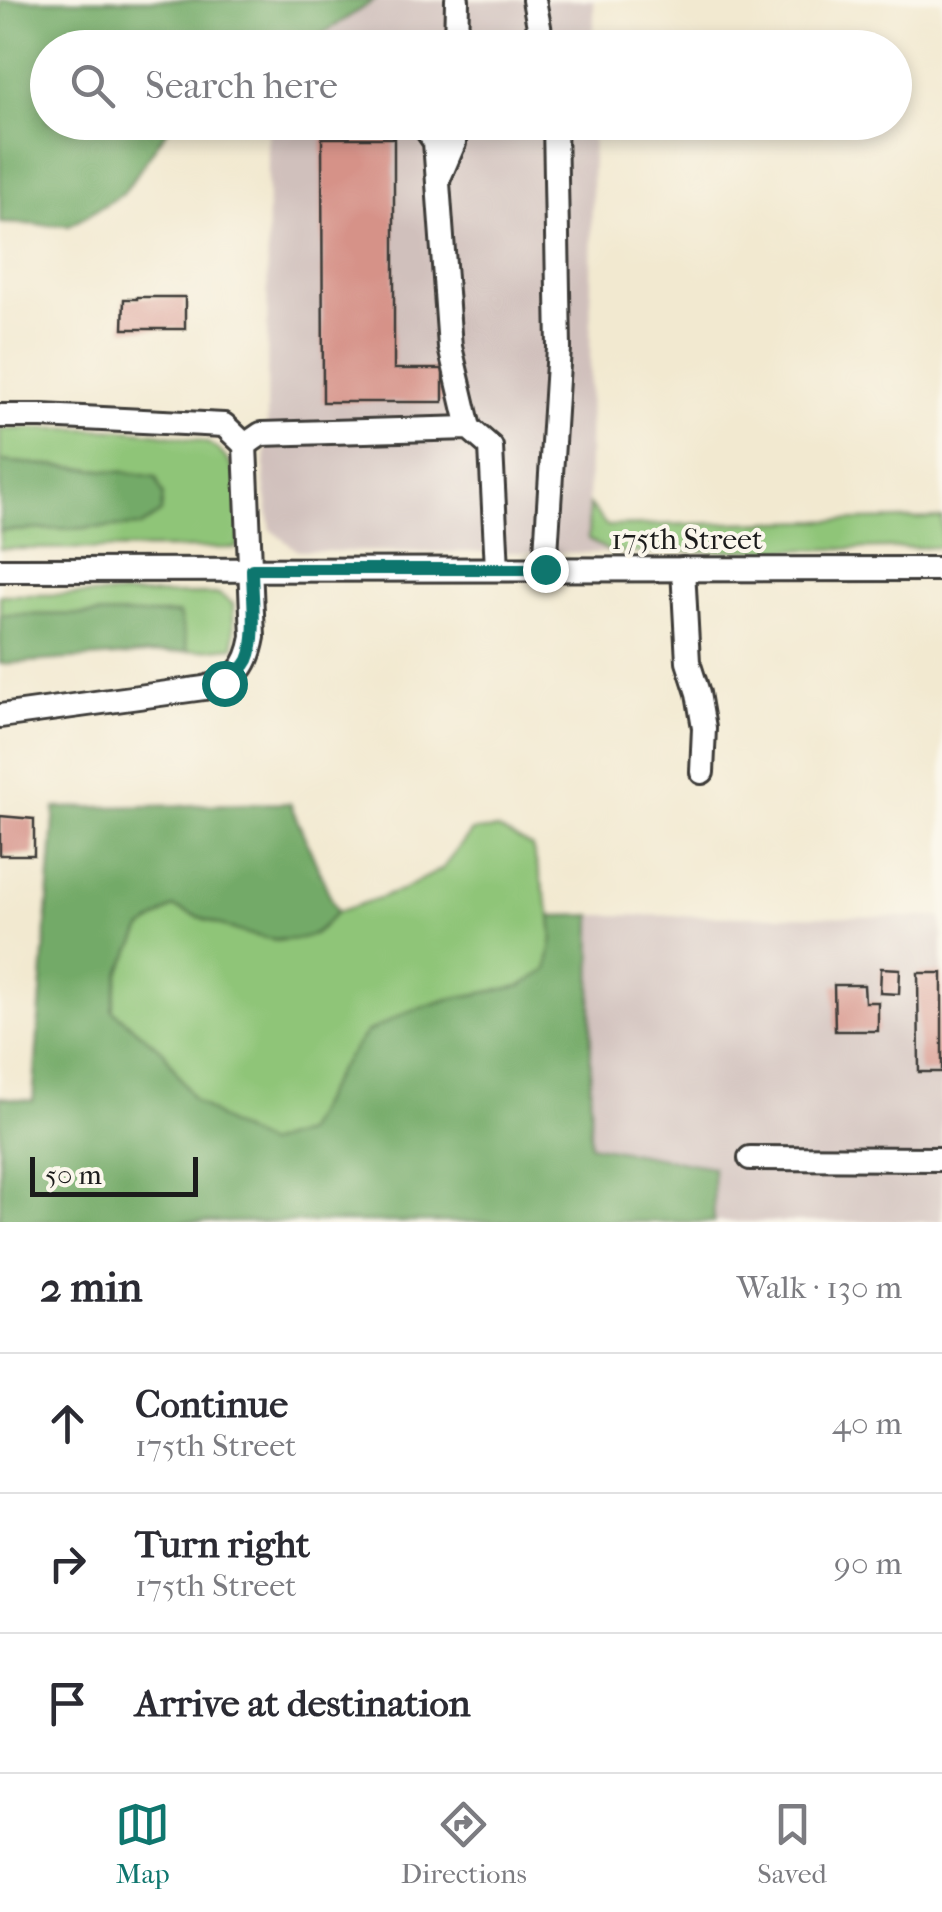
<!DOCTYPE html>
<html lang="en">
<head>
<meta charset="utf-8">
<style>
  body { margin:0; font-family:"IM FELL French Canon",serif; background:#f7f7f7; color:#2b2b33 }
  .scale { position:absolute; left:30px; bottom:25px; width:168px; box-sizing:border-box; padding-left:10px; border:5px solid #1c1c1c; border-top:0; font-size:28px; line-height:35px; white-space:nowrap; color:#1c1c1c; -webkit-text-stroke:8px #fbf7ec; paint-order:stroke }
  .stop { position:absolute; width:30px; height:30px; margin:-22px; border:8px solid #0f766e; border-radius:50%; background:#fff }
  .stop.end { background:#0f766e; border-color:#fff; box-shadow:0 2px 10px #0008 }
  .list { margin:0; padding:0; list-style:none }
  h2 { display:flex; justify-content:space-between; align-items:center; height:130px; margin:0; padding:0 40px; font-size:42px }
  h2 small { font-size:32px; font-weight:400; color:#7c7c81 }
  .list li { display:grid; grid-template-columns:65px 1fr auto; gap:30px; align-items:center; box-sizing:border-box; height:140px; padding:0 40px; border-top:2px solid #e1e1e2 }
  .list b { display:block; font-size:38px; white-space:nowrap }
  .list p { margin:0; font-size:32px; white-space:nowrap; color:#7c7c81 }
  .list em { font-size:32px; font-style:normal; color:#7c7c81 }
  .icon { flex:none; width:55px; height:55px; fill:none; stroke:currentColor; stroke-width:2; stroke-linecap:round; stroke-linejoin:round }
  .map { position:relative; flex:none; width:942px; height:1222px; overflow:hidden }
  .search { position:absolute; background:#fff; box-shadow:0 5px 15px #0003; left:30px; right:30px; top:30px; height:110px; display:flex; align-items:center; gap:25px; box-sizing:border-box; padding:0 35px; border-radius:55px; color:#7c7c81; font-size:38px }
  .sheet { height:550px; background:#fff }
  nav { display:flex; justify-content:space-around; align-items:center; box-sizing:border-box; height:140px; border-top:2px solid #e1e1e2; background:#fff; font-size:28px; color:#7c7c81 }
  nav a { display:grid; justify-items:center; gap:5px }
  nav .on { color:#0f766e }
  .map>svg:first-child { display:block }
  .industrial { fill:#d0c0bc }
  .green { fill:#8fc578; stroke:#56704a; stroke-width:2.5 }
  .forest { fill:#73aa68; stroke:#486342; stroke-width:2.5 }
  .building { fill:#d69288 }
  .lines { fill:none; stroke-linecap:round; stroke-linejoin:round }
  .minor-casing { stroke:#3c3b37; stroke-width:28 }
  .minor { stroke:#fff; stroke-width:22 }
  .route { stroke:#0f766e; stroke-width:12 }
  .labels { text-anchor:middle; stroke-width:8; stroke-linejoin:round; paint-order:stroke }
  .street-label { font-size:30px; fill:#1c1c1c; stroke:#fbf7ec }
</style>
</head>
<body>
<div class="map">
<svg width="942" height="1222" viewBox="0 0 942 1222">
  <rect width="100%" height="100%" fill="#fbf7ec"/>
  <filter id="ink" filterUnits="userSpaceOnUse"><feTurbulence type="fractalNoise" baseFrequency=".01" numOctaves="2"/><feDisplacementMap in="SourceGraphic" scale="20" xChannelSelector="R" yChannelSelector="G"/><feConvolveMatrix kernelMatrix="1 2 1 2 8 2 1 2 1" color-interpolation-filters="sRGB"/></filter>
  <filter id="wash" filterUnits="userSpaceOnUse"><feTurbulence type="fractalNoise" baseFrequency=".0048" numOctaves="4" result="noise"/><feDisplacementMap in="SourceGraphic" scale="40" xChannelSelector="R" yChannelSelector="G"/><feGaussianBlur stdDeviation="2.25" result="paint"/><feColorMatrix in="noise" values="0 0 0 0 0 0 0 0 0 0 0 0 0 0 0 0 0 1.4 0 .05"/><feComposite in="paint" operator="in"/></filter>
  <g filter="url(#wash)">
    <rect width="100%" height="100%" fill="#f2e9d0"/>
    <g class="industrial">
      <polygon points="375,0 594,0 594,47 302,48"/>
      <polygon points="268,123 593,123 588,538 612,553 298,551 271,530 264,483 267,425"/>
      <polygon points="592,915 942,917 942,1222 714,1222 712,1167 590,1145"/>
    </g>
    <g class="green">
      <path d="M0,429C59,429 120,426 179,437C188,439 201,440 209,444C244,464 249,513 237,548L0,549V531L141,526L163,495L156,477L124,472L0,461Z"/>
      <polygon points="589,505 607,526 942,518 942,547 612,553 588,539"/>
      <polygon points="219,594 233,604 234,647 188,651 178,614 0,615 0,595"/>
      <polygon points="498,829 532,847 551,916 553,938 547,970 521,986 449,999 407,1012 338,1070 304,1133 266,1144 228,1124 193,1099 164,1052 112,1010 119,974 142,929 173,907 242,932 278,941 314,934 337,912 400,891 442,869 472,831"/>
    </g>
    <g class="forest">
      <polygon points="0,0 375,0 302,47 48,48 48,122 172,123 123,194 69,226 0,223"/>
      <polygon points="0,461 124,472 156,477 163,495 161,513 141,526 0,531"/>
      <polygon points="179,614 188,651 0,664 0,615"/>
      <path d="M290,803L337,912C330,919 322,930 313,934C274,953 211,920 173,907L142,929L119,974L112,1010L164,1052L193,1099L228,1124L266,1144L304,1133L338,1070L366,1033L407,1012L449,999L521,986L547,970L553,938L551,916L592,915L590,1145L713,1167L714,1222H0V1097L33,1101L55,808Z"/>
    </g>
    <g id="blocks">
      <g class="building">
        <polygon points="322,138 394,138 394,369 443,369 443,402 323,402"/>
        <polygon points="137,297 185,297 185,329 123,329 124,299 137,299"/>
        <polygon points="0,816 34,819 34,855 0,855"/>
        <polygon points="881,968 900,969 899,994 880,993"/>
        <polygon points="918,973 942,973 942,1072 919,1072"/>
        <polygon points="834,985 864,985 865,1002 878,1002 878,1031 835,1031"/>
      </g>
    </g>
  </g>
  <g filter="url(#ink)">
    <use href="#blocks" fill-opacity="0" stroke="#3c3b37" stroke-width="2.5"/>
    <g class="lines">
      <g class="minor-casing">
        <g id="minor">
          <polyline points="534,0 543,48"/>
          <polyline points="456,48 457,0"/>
          <polyline points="421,122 435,142 450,347 469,428"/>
          <polyline points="439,178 454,143 455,122"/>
          <path d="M0,416H42L224,425L245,445L253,637C247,670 236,679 204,688L0,716"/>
          <polyline points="245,445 261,434 469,428 491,447 497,569"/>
          <polyline points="545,569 559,348 555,122"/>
          <polyline points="683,569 688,662 698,693 704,728 702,772"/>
          <polyline points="0,570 942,569"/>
          <polyline points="750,1158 942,1159"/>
        </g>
      </g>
      <use href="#minor" class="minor"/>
    </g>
  </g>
  <g class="lines" filter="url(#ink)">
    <path class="route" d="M224,683C233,676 243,670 248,660C258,638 252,594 252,569H545"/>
  </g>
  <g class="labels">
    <g class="street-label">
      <text x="687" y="549">175th Street</text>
    </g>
  </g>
</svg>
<div class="scale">50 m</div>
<div class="stop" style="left:224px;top:683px"></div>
<div class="stop end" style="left:545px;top:569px"></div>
<div class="search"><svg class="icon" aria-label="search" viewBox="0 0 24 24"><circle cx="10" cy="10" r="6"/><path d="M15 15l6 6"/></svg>Search here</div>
</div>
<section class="sheet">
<h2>2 min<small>Walk · 130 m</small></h2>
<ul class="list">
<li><svg class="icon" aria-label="ahead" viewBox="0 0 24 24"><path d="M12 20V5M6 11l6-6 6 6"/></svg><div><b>Continue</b><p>175th Street</p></div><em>40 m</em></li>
<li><svg class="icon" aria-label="right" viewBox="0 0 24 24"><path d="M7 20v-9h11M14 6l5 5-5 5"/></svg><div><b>Turn right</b><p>175th Street</p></div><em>90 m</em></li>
<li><svg class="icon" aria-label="arrive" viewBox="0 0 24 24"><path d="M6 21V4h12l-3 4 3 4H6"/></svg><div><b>Arrive at destination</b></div></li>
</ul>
</section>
<nav>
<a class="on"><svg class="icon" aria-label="map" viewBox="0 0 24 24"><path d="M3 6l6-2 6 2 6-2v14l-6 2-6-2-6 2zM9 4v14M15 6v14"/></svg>Map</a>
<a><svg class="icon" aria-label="directions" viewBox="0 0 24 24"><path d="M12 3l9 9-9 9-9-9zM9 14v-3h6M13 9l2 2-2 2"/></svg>Directions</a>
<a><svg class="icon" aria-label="saved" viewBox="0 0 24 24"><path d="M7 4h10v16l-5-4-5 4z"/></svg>Saved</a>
</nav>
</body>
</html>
